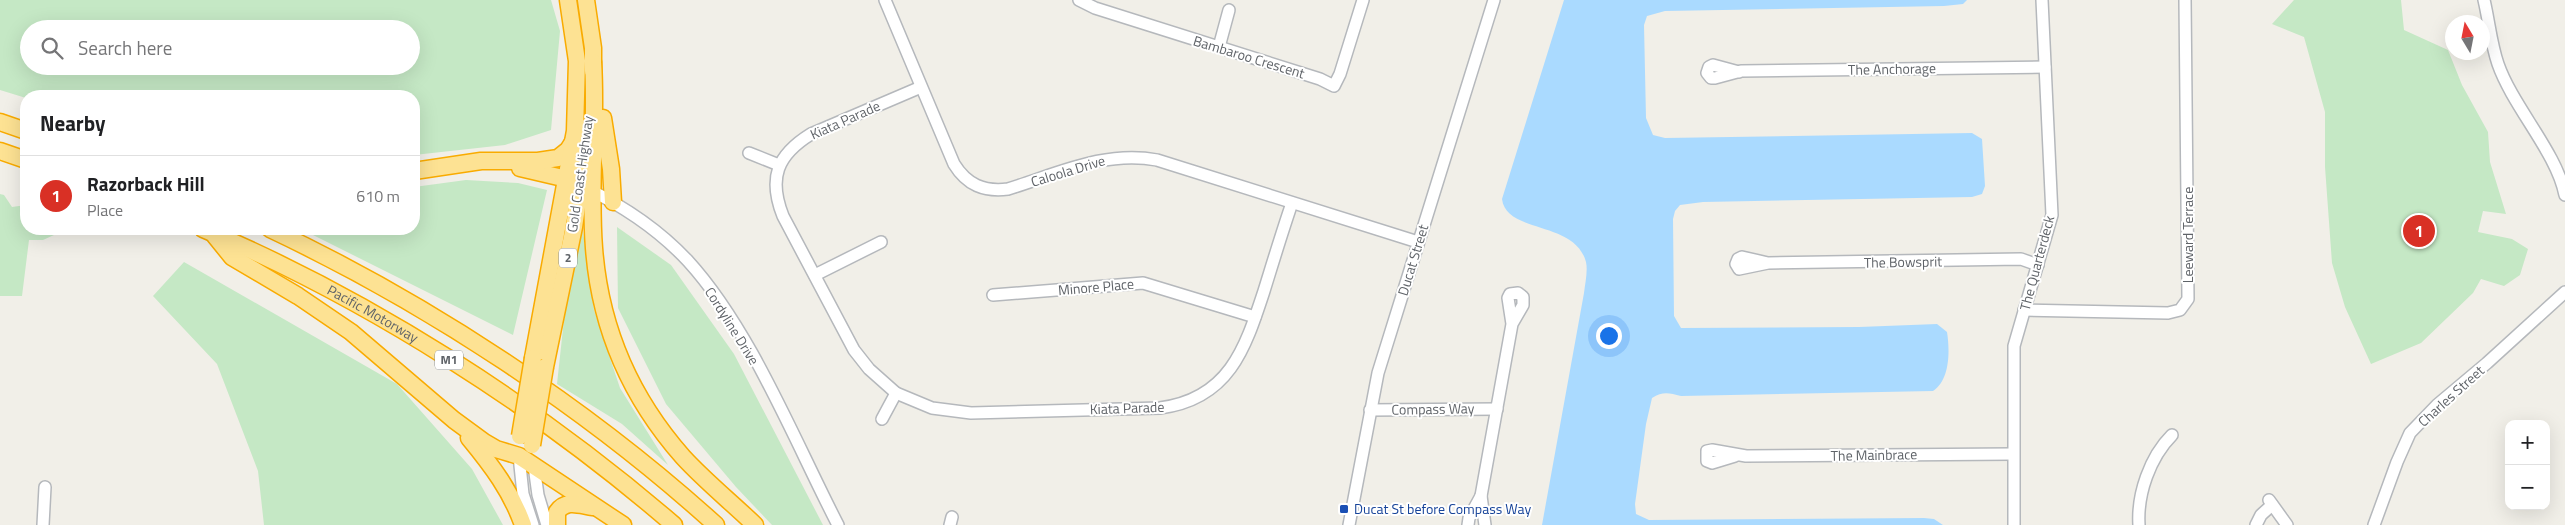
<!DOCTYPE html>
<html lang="en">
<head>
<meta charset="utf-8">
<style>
  body { margin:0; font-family:"Titillium Web",sans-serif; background:#f6f6f6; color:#202124 }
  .controls { position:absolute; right:15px; bottom:15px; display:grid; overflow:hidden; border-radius:10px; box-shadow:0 5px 20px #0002 }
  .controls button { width:45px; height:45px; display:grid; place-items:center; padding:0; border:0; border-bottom:1px solid #e0e0e0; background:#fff; color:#202124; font:25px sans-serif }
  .compass { position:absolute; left:2445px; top:15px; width:45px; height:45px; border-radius:50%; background:#fff; box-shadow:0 5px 20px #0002; rotate:350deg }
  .you { position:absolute; left:1608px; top:335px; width:18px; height:18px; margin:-12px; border:4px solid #fff; border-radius:50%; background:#1a73e8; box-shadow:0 0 0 8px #1a73e833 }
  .badge { display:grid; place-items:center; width:32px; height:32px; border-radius:50%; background:#d93025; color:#fff; font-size:16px; font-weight:700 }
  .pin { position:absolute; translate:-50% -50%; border:2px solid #fff; box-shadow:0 1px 5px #0006 }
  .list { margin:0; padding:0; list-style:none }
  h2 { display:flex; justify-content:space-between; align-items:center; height:65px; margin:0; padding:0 20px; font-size:21px }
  h2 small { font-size:16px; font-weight:400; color:#757577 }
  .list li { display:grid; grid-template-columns:32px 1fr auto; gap:15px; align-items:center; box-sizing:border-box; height:80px; padding:0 20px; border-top:1px solid #e0e0e0 }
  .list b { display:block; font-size:19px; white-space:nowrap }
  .list p { margin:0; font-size:16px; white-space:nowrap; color:#757577 }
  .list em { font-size:16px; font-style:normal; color:#757577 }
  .icon { flex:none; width:28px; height:28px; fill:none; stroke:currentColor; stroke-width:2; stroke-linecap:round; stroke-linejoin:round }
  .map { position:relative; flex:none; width:2565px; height:525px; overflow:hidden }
  .search { position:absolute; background:#fff; box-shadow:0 5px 20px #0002; left:20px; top:20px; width:400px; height:55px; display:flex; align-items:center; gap:12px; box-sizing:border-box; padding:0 18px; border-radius:28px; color:#757577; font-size:19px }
  .panel { position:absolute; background:#fff; box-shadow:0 5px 20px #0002; left:20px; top:90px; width:400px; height:145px; border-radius:20px }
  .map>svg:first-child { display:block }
  .green { fill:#c5e8c5; fill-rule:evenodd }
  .water { fill:#aadaff }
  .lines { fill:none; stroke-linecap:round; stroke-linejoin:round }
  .minor-casing { stroke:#b5b8bc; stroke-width:14 }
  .highway-casing { stroke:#f9ab00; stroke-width:19 }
  .minor { stroke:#fff; stroke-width:11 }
  .highway { stroke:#fde293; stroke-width:16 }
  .highway-bridge-casing { stroke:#f9ab00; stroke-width:19; stroke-linecap:butt }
  .highway-bridge { stroke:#fde293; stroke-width:16 }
  .transit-dot { fill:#1a4fb4; stroke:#fff; stroke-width:2 }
  .labels { text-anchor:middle; stroke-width:4; stroke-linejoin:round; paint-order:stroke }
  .shield { fill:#fff; stroke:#8f9295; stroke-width:1 }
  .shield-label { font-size:12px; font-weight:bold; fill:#5f6368 }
  .street-label { font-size:14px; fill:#5f6368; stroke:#fff }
  .transit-label { font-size:14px; fill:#164399; stroke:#fff; text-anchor:start }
</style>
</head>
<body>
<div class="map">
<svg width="2565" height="525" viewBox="0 0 2565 525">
  <rect width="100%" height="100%" fill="#f1efe8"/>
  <g class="green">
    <path d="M0,0H551L560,31L551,130L505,145L414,155V96L26,98L0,90ZM29,29H411V66H29Z"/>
    <polygon points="2294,0 2401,0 2404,30 2448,50 2462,85 2488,132 2490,162 2506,214 2483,211 2478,232 2512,239 2528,249 2520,275 2504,286 2481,279 2473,293 2421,343 2371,364 2345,307 2332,263 2325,167 2325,112 2304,37 2272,24"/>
    <polygon points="466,180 518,183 547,190 513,335 301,229 414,229 414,187"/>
    <polygon points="0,194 4,195 12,207 26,205 26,229 67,229 43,240 29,240 22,296 0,296"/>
    <polygon points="582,225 594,310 620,388 668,465 622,424 557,384 574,227"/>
    <polygon points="617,227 671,265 734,354 823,525 772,525 736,487 666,404 618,308"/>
    <polygon points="184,262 397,384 472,469 503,525 264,525 258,471 217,364 153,296"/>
  </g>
  <path class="water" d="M1564,0H1967L1963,4L1944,6L1665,11L1647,16L1644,25L1646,118L1653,135L1665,138L1972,133L1982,139L1985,186L1982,194L1972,197L1703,202L1680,205L1675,211L1673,219L1674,316L1681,328L1859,327L1937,324L1947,332C1950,351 1950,380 1933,391L1681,396C1669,393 1663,391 1652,398L1646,424L1635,504L1636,514L1649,520L1924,518L1934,519L1943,525H1542L1584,293C1585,284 1588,271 1586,262C1575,220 1506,234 1502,199Z"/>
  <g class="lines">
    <g class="minor-casing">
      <g id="minor">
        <path d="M885,0L954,164C967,185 984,192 1008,189C1057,174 1105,150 1157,160L1418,242"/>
        <polyline points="1079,0 1095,8 1320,79 1334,86 1340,74 1363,0"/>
        <path d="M2484,0C2489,21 2491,44 2498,64C2513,107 2557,153 2565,195"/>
        <polyline points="1219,47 1229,10"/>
        <polyline points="1739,72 1713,65 1709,67 1707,73 1711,78 1715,78 1741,71 2045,67"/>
        <path d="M921,87L811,134C777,155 768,178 783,216L854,350L869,369L896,393L932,408L971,413L1160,408C1229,399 1245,349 1264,291C1273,262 1282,232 1292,203"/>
        <polyline points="749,153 779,165"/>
        <path d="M586,188C623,206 660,231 688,261C751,330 795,442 838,525"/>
        <polyline points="1768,263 1739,269 1736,264 1738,259 1742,257 1768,263 2021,259 2038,265"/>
        <polyline points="815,275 881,242"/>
        <polyline points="993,295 1143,283 1255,317"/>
        <polyline points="2024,310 2168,313 2180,310 2188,299 2185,0"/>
        <polyline points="1370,410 1497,409"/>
        <polyline points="882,419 896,393"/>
        <polyline points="519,456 523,494 533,525"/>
        <polyline points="1735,456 1712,463 1707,461 1707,451 1712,450 1746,456 2013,454"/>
        <polyline points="534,466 538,495 547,525"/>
        <polyline points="2269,500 2287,525"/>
        <polyline points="43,525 45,487"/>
        <polyline points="950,525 952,517"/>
        <polyline points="1349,525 1378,373 1494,0"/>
        <polyline points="1468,525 1469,518 1481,496"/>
        <polyline points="1485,525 1481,496 1512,324 1523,305 1523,297 1518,293 1510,294 1508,298 1512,324"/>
        <polyline points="2014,525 2014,346 2052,215 2042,0"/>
        <path d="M2139,525C2137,494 2150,457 2172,435"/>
        <polyline points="2256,525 2261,515 2272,505"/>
        <polyline points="2374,525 2397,462 2410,433 2437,405 2487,363 2565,292"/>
      </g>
    </g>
    <g class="highway-casing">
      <g id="highway">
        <polyline points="586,0 593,48 593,71"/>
        <path d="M593,62C597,123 589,186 594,248C600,327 630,397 683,457C705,481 731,502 755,525"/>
        <polyline points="603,118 611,169 613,202"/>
        <polyline points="0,122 26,131"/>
        <polyline points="0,151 26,160"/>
        <polyline points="520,168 567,179"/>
        <polyline points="414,171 481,161 538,161 558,158 568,150 573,142"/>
        <path id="s1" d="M203,229C369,299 539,408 674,525"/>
        <path d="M270,229C427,303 587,408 716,525"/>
        <polyline points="215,236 232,257 298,296 351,332 454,420 484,442 496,449 519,456 623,525"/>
        <polyline points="533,358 575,131 577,61 568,0"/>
        <polyline points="545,367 574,227 585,153"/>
        <path d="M469,438C492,466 511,491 523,525"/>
        <path d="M557,525V512C566,499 579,505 593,507"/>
      </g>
    </g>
    <use href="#minor" class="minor"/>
    <use href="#highway" class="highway"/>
    <g class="highway-bridge-casing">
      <g id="highway-bridge">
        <polyline points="520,436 533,358"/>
        <polyline points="532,445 545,367"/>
      </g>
    </g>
    <use href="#highway-bridge" class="highway-bridge"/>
  </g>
  <rect class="transit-dot" x="1339" y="504" width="10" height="10" rx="2.5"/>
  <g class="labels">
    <g class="shield">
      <rect x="559" y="248.5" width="18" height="19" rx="4"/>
      <rect x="435" y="350.5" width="28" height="19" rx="4"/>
    </g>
    <g class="shield-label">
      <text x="568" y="262">2</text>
      <text x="449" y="364">M1</text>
    </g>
    <g class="street-label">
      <text transform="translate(1249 57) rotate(17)" y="5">Bambaroo Crescent</text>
      <text transform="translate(1892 69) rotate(-1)" y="5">The Anchorage</text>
      <text transform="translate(845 120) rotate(-24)" y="5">Kiata Parade</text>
      <text transform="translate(1068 171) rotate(-17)" y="5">Caloola Drive</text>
      <text transform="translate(580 174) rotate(-82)" y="5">Gold Coast Highway</text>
      <text transform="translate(2188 235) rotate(-90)" y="5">Leeward Terrace</text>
      <text transform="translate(1413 260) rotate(-73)" y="5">Ducat Street</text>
      <text transform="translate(1903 262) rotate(-1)" y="5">The Bowsprit</text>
      <text transform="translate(2037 263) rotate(-75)" y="5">The Quarterdeck</text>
      <text transform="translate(1096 287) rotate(-5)" y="5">Minore Place</text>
      <text dy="5" stroke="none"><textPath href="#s1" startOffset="190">Pacific Motorway</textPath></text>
      <text transform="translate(732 326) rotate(58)" y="5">Cordyline Drive</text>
      <text transform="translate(2451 396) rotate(-42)" y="5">Charles Street</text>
      <text transform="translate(1127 408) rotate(-2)" y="5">Kiata Parade</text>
      <text transform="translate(1433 409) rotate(-1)" y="5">Compass Way</text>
      <text transform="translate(1874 455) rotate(-1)" y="5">The Mainbrace</text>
    </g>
    <g class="transit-label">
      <text x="1354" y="514">Ducat St before Compass Way</text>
    </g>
  </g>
</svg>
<div class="controls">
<button>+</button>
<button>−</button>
</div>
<svg class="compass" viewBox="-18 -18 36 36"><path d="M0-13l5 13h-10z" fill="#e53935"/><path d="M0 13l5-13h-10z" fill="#757577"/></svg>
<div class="you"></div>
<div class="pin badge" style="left:2419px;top:231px">1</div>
<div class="search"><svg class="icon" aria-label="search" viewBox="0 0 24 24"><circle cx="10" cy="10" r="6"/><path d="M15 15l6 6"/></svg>Search here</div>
<section class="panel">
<h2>Nearby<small></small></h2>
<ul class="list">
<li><span class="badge">1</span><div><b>Razorback Hill</b><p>Place</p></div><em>610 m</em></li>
</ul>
</section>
</div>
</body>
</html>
